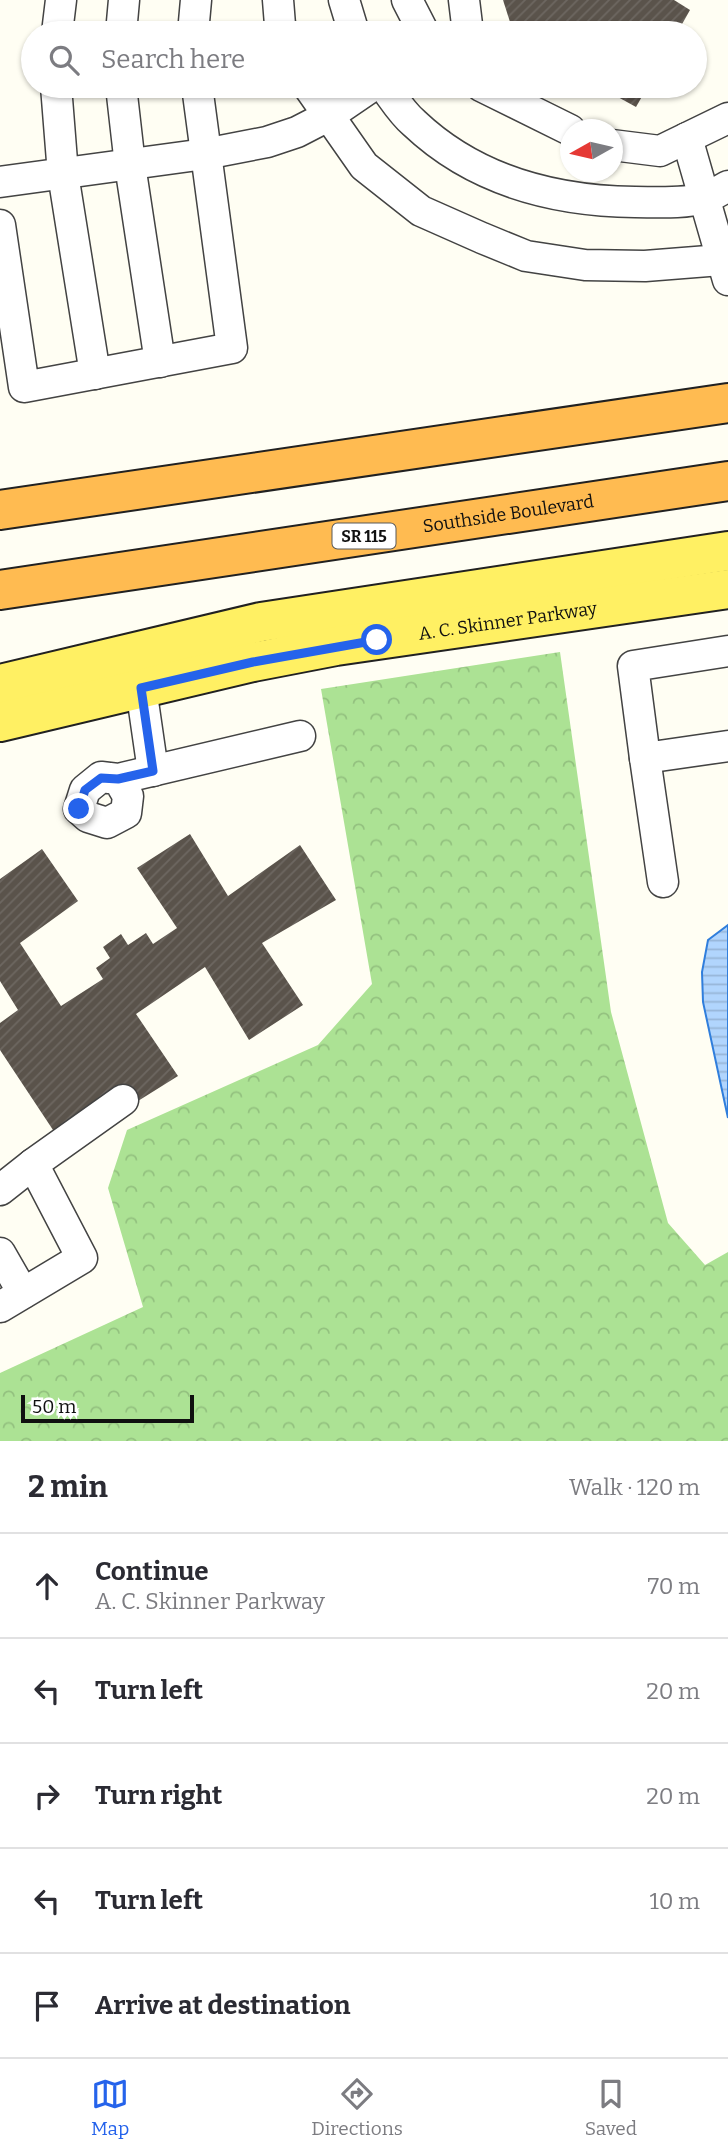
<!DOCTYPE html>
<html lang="en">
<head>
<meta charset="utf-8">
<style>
  body { margin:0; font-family:Bitter,serif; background:#f2f2f3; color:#2b2b33 }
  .compass { position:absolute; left:560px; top:119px; width:63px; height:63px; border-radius:50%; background:#fff; box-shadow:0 2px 5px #0004; rotate:262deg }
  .scale { position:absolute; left:21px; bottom:18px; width:173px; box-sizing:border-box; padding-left:7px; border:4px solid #101010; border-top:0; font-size:19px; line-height:24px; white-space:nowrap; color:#101010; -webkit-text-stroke:5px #fff; paint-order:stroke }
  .stop { position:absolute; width:21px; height:21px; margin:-16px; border:5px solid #2563eb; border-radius:50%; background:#fff }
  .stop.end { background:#2563eb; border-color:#fff; box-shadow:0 2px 7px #0008 }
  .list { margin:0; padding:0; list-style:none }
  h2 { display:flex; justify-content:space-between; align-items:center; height:91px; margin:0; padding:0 28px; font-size:30px }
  h2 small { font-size:23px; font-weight:400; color:#7c7c81 }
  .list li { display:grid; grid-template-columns:46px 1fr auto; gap:21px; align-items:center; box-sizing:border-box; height:105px; padding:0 28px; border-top:2px solid #e1e1e2 }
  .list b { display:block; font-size:26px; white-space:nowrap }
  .list p { margin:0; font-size:23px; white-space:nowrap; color:#7c7c81 }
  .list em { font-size:23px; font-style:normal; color:#7c7c81 }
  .icon { flex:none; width:38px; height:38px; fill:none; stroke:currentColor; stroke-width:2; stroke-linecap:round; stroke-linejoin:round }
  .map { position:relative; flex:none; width:728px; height:1441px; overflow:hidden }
  .search { position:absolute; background:#fff; box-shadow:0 2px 5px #0004; left:21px; right:21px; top:21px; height:77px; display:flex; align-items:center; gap:18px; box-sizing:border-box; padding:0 24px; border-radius:38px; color:#7c7c81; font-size:26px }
  .sheet { height:616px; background:#fff }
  nav { display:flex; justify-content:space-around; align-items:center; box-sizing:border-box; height:98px; border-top:2px solid #e1e1e2; background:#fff; font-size:19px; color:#7c7c81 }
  nav a { display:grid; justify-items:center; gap:4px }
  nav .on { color:#2563eb }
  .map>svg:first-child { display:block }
  .forest { fill:url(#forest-crowns) }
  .water { fill:url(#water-rules); stroke:#307edc; stroke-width:2 }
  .building { fill:url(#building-hatch) }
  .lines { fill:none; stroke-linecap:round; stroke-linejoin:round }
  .minor-casing { stroke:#434343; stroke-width:33 }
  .major-casing { stroke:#212121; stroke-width:42 }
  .highway-casing { stroke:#212121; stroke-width:42 }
  .minor { stroke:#fff; stroke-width:30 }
  .major { stroke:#fff063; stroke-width:38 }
  .highway { stroke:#ffbb51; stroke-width:38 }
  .route { stroke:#2563eb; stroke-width:9 }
  .labels { text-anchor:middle; stroke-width:7; stroke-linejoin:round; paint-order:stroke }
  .shield { fill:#fff; stroke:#585858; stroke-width:2 }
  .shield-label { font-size:16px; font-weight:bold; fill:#101010 }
  .street-label { font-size:18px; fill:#101010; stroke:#fff }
</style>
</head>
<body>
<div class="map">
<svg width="728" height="1441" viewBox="0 0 728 1441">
  <defs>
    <pattern id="forest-crowns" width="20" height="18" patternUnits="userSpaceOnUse" patternTransform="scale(1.75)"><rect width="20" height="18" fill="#ace294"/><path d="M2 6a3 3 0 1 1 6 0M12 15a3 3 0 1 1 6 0" fill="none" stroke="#93c17f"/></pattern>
    <pattern id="water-rules" width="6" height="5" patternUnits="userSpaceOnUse" patternTransform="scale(1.75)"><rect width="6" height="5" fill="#b1d5fd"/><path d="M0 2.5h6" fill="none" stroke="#97b6d8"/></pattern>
    <pattern id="building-hatch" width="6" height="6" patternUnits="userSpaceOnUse" patternTransform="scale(1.75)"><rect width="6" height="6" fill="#5a534b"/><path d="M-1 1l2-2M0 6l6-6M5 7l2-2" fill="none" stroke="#6d6761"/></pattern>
  </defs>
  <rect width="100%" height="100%" fill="#fffef3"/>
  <polygon class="forest" points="560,652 611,1012 668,1223 705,1265 728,1252 728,1441 0,1441 0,1373 143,1307 108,1188 127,1130 318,1045 372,984 321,689"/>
  <polygon class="water" points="728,925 728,1118 703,1002 702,972 708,940"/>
  <g class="building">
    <polygon points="503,0 674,0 690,10 677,33 518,33 510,22"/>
    <polygon points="598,86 648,86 636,107"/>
    <polygon points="190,834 228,896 300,845 336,900 262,943 303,1005 249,1040 205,967 136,1014 178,1076 138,1101 128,1085 55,1133 0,1050 0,1023 18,1010 0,981 0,879 42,849 78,901 20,943 61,1006 103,979 96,968 110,958 103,947 121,934 128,945 146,933 153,944 177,928 137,868"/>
  </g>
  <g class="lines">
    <g class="minor-casing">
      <g id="minor">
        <polyline points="278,0 280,25 284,33"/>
        <polyline points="344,0 354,33"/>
        <polyline points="407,0 424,33"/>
        <polyline points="464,0 468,33"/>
        <polyline points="57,33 61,0"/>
        <polyline points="121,33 124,0"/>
        <polyline points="193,33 196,0"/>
        <polyline points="56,86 63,174 95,374"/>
        <polyline points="121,86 130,165 160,362"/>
        <polyline points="308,86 364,166 421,211 482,238 526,256 585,265 645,266 721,260 728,256"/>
        <path d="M384,86C393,98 402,113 414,123C474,180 554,201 635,202C655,202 685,204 704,198C712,196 721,190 728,186"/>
        <polyline points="481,86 570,130"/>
        <polyline points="687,138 728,280"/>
        <polyline points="612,145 660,151 728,118"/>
        <polyline points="0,182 205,154 267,142 297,132 328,116 372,86"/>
        <polyline points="0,225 24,387 232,348 197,86"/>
        <polyline points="728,651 633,666 645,758 728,746"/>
        <polyline points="138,667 153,771"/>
        <polyline points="645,758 663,882"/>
        <polyline points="118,779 128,796 126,813 107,823 88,817 79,809 85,790 101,777 118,779 300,736"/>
        <polyline points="0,1190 33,1164"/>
        <polyline points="0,1253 23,1293"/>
        <polyline points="0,1307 82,1258 33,1164 123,1100"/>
      </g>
    </g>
    <g class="major-casing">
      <g id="major">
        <polyline points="0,684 261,622 728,551"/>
        <path id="s1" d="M0,722L253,662L336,646L728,589"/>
      </g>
    </g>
    <g class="highway-casing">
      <g id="highway">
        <polyline points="0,510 728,403"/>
        <path id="s2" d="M0,590L728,481"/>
      </g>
    </g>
    <use href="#minor" class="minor"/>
    <use href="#major" class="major"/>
    <use href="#highway" class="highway"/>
  </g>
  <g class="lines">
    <polyline class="route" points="79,809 85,790 101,778 118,779 153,771 141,688 253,662 377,640"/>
  </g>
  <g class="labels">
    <rect class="shield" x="332.5" y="523.5" width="63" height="25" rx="5"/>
    <g class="shield-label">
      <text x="364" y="542">SR 115</text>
    </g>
    <g class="street-label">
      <text dy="6" stroke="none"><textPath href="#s2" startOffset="514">Southside Boulevard</textPath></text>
      <text dy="6" stroke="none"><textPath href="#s1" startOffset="518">A. C. Skinner Parkway</textPath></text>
    </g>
  </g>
</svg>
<svg class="compass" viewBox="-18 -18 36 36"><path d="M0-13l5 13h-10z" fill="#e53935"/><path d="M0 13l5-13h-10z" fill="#7c7c81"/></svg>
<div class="scale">50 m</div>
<div class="stop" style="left:377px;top:640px"></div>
<div class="stop end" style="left:79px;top:809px"></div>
<div class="search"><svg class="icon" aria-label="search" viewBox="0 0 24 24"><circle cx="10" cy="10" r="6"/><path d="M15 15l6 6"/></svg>Search here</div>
</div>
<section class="sheet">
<h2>2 min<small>Walk · 120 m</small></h2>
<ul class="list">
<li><svg class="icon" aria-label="ahead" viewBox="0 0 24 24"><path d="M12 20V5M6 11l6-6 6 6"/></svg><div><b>Continue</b><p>A. C. Skinner Parkway</p></div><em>70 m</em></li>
<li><svg class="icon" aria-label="left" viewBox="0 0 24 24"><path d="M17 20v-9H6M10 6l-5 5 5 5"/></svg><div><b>Turn left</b></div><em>20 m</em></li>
<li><svg class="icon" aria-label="right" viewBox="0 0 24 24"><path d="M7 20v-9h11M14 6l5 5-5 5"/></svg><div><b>Turn right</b></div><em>20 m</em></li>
<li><svg class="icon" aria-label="left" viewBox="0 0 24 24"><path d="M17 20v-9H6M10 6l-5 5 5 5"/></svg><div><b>Turn left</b></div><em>10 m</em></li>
<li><svg class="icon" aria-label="arrive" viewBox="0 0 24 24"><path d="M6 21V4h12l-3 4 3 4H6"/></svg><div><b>Arrive at destination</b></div></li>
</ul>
</section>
<nav>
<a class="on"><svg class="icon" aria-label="map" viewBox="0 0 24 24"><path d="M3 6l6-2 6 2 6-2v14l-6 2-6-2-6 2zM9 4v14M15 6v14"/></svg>Map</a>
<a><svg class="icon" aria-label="directions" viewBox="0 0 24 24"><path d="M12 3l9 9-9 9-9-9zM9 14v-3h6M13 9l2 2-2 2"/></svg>Directions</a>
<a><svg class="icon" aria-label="saved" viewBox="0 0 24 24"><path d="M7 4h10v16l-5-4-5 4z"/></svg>Saved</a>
</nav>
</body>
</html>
